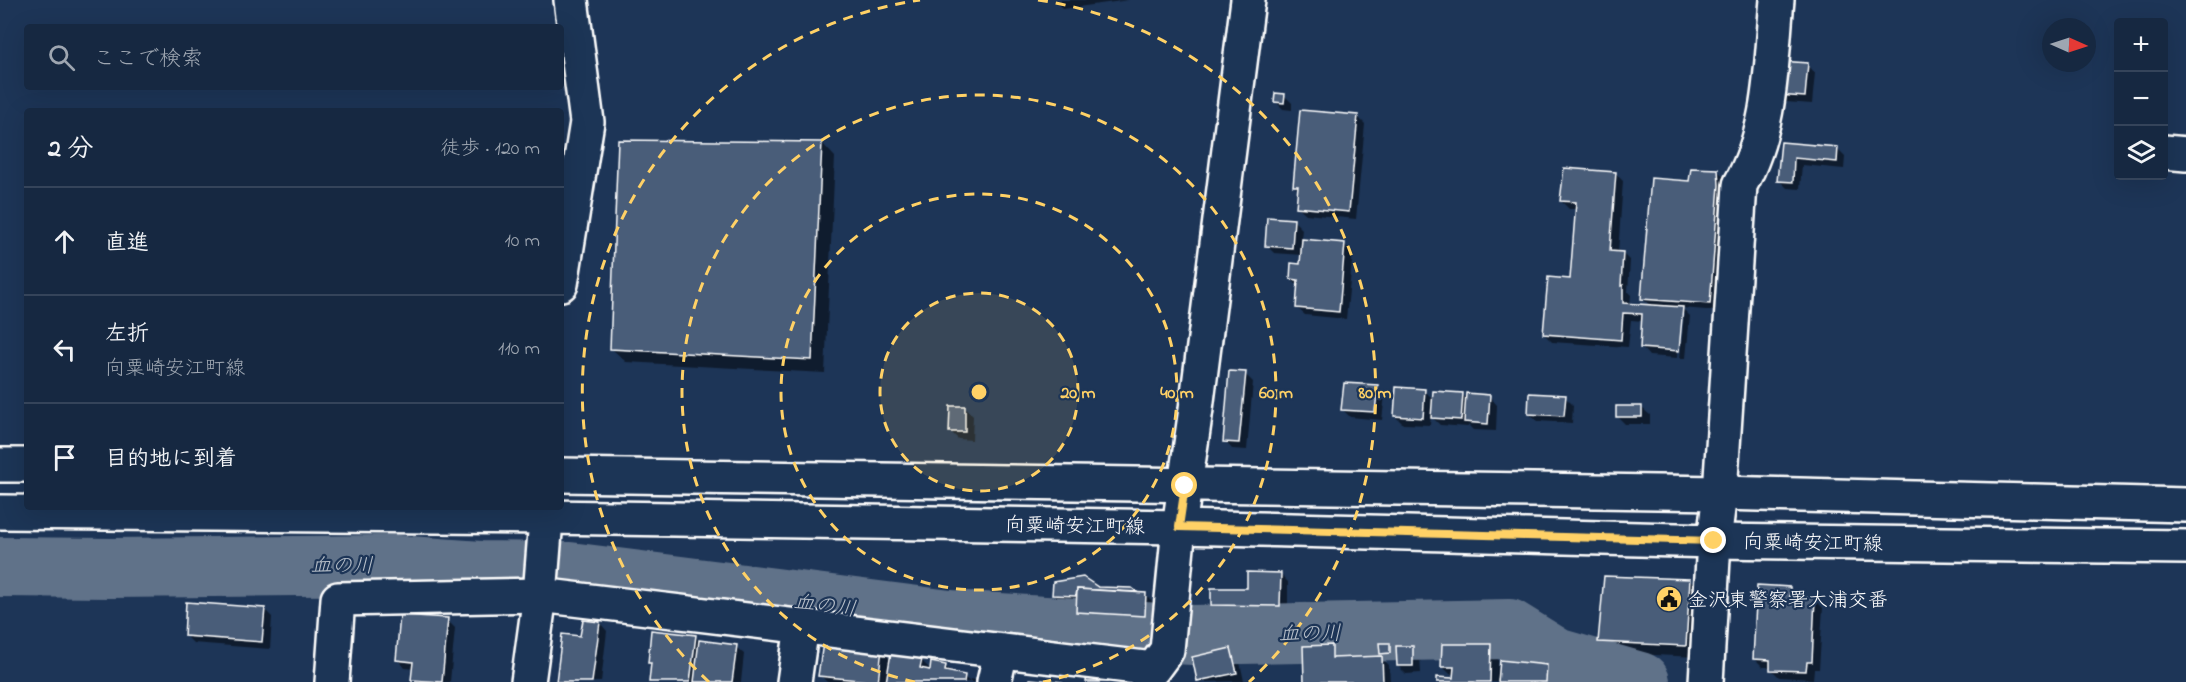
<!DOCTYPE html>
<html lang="ja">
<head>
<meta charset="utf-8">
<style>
  body { margin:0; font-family:"Indie Flower","Klee One",sans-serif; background:#23344c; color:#f1f3f6 }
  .controls { position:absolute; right:18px; top:18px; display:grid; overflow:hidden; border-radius:6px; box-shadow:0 6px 24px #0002 }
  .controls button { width:54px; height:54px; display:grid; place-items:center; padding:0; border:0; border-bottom:2px solid #35445a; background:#162841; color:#f1f3f6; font:30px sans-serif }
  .compass { position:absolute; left:2042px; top:18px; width:54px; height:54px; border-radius:50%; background:#162841; box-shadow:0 6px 24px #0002; rotate:93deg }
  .stop { position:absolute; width:18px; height:18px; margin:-14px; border:4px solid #ffd166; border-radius:50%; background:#fff }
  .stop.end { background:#ffd166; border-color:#fff; box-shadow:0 2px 6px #0008 }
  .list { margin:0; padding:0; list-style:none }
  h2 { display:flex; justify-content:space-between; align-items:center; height:78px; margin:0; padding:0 24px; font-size:26px }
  h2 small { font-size:20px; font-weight:400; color:#9ea6b1 }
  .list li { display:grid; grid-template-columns:39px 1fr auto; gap:18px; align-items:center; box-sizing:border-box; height:108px; padding:0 24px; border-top:2px solid #35445a }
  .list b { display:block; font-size:22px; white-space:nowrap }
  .list p { margin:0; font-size:20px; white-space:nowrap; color:#9ea6b1 }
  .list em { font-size:20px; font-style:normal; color:#9ea6b1 }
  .icon { flex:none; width:33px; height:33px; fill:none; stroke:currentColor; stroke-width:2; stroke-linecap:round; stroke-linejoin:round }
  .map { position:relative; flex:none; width:2186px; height:682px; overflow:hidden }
  .search { position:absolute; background:#162841; box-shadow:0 6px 24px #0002; left:24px; top:24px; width:540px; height:66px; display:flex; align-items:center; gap:15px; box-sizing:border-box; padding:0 21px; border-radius:6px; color:#9ea6b1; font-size:22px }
  .panel { position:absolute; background:#162841; box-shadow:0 6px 24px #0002; left:24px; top:108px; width:540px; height:402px; border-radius:6px }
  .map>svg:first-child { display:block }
  .shadow { fill:#0007 }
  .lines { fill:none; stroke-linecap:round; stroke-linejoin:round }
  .river { stroke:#617289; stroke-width:60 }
  .building { fill:#4a5d79; stroke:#fff; stroke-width:1.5 }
  .minor-casing { stroke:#fff; stroke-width:38 }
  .major-casing { stroke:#fff; stroke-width:38 }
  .minor { stroke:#1d3557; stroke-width:33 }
  .major { stroke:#1d3557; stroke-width:33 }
  .route { stroke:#ffd166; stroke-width:8 }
  .ring { fill:none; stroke:#ffd166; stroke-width:3; stroke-dasharray:10 8 }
  .labels { text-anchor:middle; stroke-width:4.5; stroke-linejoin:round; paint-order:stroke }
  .street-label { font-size:20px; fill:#fff; stroke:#1d3557 }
  .poi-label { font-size:20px; fill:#fff; stroke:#1d3557; text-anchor:start }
  .water-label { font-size:21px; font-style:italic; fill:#b8c0ca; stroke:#1d3557 }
  .centre { fill:#ffd166; stroke:#1d3557; stroke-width:3 }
  .ring-label { font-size:18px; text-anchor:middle; font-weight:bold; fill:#ffd166; stroke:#1d3557; stroke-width:4.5; stroke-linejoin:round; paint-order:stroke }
</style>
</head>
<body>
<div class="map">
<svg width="2186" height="682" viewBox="0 0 2186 682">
  <rect width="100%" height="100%" fill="#1d3557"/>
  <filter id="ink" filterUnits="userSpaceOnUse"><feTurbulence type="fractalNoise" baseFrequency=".0167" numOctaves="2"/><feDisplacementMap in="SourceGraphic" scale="12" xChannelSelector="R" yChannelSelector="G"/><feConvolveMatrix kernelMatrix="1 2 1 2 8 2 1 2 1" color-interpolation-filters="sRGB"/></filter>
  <g filter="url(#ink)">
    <g class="shadow">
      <polygon points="1054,0 1129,0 1063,9"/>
      <polygon points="1808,65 1815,73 1812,104 1786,102 1779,94"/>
      <polygon points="1284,95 1292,103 1292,110 1283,109 1275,101"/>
      <polygon points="1357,116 1365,124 1356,219 1306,214 1298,207 1299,190 1294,186"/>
      <polygon points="822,143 835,157 825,373 626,362 612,349"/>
      <polygon points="1782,144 1837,149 1845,157 1844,169 1802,165 1800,189 1787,188 1779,180"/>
      <polygon points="1717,170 1725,178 1718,311 1682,308 1690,316 1686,358 1680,358 1684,314 1681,314 1677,358 1649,356 1642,348 1643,321 1631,320 1628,347 1552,342 1544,334 1571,280 1577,209 1569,209 1561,201 1616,174 1623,181 1618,253 1622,253 1630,261 1628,292 1631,295 1630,305 1651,306 1642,298 1691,183"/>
      <polygon points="1294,221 1302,229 1300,251 1345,245 1353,253 1346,319 1305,315 1297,308 1299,287 1291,279 1301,265 1302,255 1274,253 1266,245"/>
      <polygon points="1245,374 1253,382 1247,450 1232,449 1225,441"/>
      <polygon points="1377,387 1385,395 1382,420 1350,417 1343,410"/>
      <polygon points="1424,390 1434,400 1462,395 1467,399 1490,397 1497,405 1496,431 1473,430 1468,425 1468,427 1440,425 1431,416 1430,425 1403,424 1395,416"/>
      <polygon points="1565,397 1573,405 1572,423 1537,421 1529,414"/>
      <polygon points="965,408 973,416 972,440 958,439 950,431"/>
      <polygon points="1642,408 1650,415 1650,424 1625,424 1617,416"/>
      <polygon points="1280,574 1288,582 1288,613 1220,612 1213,604"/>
      <polygon points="1689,580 1701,592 1697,657 1611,653 1600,642"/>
      <polygon points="1054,583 1132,590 1136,594 1145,594 1153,602 1152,624 1085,620 1077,612 1077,603 1062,602 1054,595"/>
      <polygon points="1790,588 1797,596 1797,599 1815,600 1823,608 1819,669 1814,669 1813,679 1779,677 1771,669 1772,667 1763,667 1755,659"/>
      <polygon points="264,609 272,617 270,649 193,643 185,635"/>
      <polygon points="447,620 455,628 450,682 415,682 413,680 414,669 405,668 398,660"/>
      <polygon points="600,623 607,631 601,682 558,682 582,637"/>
      <polygon points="696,637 700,642 736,647 744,654 741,682 650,682 653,666 649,663"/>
      <polygon points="1389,644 1398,653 1412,648 1420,655 1421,673 1406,674 1398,666 1398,661 1389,661 1381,653"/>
      <polygon points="1490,646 1498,654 1498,675 1546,666 1554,674 1554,682 1438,682 1455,679 1455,674 1450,674 1442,666"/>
      <polygon points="1331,647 1339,655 1339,659 1381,657 1389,665 1390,682 1306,682"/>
      <polygon points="1231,650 1239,658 1244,681 1201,682 1199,680"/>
      <polygon points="882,651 892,661 893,655 922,661 931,670 945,666 954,674 964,677 970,682 970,679 982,682 827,682 820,675"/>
    </g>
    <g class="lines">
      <polyline class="river" points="0,567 111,568 395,565 480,571 569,572 949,620 1193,635 1509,629 1556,658 1640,682"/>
    </g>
    <g class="building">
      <polygon points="1780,61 1808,63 1805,97 1777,95"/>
      <polygon points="1275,93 1285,94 1284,103 1274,102"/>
      <polygon points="1300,110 1358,115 1349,212 1296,207 1298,186 1293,186"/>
      <polygon points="618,140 822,142 812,360 610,349"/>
      <polygon points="1781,142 1838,147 1837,162 1794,158 1793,182 1777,181"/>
      <polygon points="1564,168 1616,172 1610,251 1623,252 1621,286 1623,285 1623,303 1683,307 1679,351 1640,348 1642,314 1623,313 1621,340 1543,334 1548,277 1570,279 1576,202 1560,201"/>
      <polygon points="1691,168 1718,169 1719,185 1710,304 1641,299 1651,178 1689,181"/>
      <polygon points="1267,217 1294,219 1292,248 1265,246"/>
      <polygon points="1302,239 1345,243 1339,312 1296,308 1298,280 1290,279 1291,263 1300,264"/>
      <polygon points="1229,371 1246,372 1239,443 1223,442"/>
      <polygon points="1344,383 1378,385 1375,412 1341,410"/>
      <polygon points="1396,387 1425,389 1423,418 1394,416"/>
      <polygon points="1433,391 1463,393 1461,420 1431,418"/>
      <polygon points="1466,393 1490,395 1488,424 1464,422"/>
      <polygon points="1529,393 1566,395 1564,416 1528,414"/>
      <polygon points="950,406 965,406 965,432 949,432"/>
      <rect x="1616" y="406" width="26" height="11"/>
      <polygon points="1247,572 1281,573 1280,606 1211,605 1211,588 1247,588"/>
      <polygon points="1604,576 1690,579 1686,646 1598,642"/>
      <polygon points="1083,577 1098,587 1132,588 1137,592 1077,589 1076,596 1052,595 1053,582"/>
      <polygon points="1757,585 1790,587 1790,597 1815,598 1812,662 1807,662 1806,671 1770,670 1770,660 1753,659"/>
      <polygon points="1077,589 1146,593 1145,616 1076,612"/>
      <polygon points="186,602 265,608 262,642 184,636"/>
      <polygon points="400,615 448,618 442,682 411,680 413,662 396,660"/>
      <polygon points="583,620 600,622 592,682 556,682 562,634 580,636"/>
      <polygon points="651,630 696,635 690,682 649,682 651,663 648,663"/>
      <polygon points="699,640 737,645 732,682 694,682"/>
      <polygon points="823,643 882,649 878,682 818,676"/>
      <polygon points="1379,643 1390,643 1390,653 1380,654"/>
      <polygon points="1442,644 1491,644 1490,682 1437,682 1437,677 1453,678 1454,667 1441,667"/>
      <polygon points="1332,645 1332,658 1382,656 1383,682 1304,682 1303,646"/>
      <polygon points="1396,646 1413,646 1413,666 1397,666"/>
      <polygon points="1231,648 1237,673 1197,681 1192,657"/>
      <polygon points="891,653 922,659 920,668 930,670 931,662 946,665 945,671 965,675 964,682 886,682"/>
      <polygon points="1500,660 1547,665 1546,682 1498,682"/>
      <polygon points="1087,674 1108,677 1108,682 1086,682"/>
      <polygon points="1030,679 1063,682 1029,682"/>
    </g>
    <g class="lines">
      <g class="minor-casing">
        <g id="minor">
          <polyline points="2164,152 2186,154"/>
          <polyline points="561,284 587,122 571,0"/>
          <polyline points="332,682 338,599 540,595 1153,669 1167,650 1179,527 1196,409 1248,0"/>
          <polyline points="528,682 540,595 547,507"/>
          <polyline points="794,682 802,626"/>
          <polyline points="994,682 1001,651"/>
          <path d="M1706,682L1714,541L1720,493L1740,185C1772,129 1771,63 1777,0"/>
        </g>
      </g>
      <g class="major-casing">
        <g id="major">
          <polyline points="0,465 27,465"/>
          <polyline points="561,475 1720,493 2186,505"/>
          <polyline points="0,512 546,517 1179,527 1714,541 2186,547"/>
        </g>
      </g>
      <use href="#minor" class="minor"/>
      <use href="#major" class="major"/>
    </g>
  </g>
  <g class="lines" filter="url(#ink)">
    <polyline class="route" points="1185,486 1179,527 1714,541"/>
  </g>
  <circle cx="979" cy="392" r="99" fill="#ffd166" fill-opacity=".12"/>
  <g class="ring">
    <circle cx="979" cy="392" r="99"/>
    <circle cx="979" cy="392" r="198"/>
    <path d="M915 682A297 297 0 1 1 1043 682"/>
    <path d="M709 682A396 396 0 0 1 920 0M1038 0A396 396 0 0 1 1249 682"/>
  </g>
  <defs>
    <g id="civic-disc" transform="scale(1.35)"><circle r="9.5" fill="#ffd166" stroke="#1d3557"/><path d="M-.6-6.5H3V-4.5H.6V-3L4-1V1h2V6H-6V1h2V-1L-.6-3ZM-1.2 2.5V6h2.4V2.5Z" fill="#111"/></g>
  </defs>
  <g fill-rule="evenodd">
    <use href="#civic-disc" x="1669" y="599"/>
  </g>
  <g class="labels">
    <g class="street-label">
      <text transform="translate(1075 525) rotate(1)" y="7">向粟崎安江町線</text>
      <text transform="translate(1813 542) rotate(1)" y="7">向粟崎安江町線</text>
    </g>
    <g class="poi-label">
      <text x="1688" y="606">金沢東警察署大浦交番</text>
    </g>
    <g class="water-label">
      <text x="342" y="572">血の川</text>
      <text transform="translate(825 605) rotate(7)" y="7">血の川</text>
      <text transform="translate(1310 633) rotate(-1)" y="7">血の川</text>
    </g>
  </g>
  <circle cx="979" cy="392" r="9" class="centre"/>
  <g class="ring-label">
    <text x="1078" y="398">20 m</text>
    <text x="1177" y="398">40 m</text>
    <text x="1276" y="398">60 m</text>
    <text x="1375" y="398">80 m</text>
  </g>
</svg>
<div class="controls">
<button>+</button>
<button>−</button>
<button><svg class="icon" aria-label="layers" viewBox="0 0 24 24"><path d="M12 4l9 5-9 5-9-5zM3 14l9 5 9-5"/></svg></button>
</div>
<svg class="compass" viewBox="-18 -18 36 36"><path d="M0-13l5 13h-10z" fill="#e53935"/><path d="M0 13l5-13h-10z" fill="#9ea6b1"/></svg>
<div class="stop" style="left:1185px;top:486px"></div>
<div class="stop end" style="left:1714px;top:541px"></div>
<div class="search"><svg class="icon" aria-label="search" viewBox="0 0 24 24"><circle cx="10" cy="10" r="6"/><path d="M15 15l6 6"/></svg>ここで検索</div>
<section class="panel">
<h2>2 分<small>徒歩 · 120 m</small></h2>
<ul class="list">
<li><svg class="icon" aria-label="ahead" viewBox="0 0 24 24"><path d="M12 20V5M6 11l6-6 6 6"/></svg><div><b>直進</b></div><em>10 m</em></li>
<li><svg class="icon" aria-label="left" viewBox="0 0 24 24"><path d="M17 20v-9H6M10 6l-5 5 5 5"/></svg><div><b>左折</b><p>向粟崎安江町線</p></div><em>110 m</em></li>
<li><svg class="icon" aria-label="arrive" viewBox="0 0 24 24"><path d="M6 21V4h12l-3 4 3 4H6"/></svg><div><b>目的地に到着</b></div></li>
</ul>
</section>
</div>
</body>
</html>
